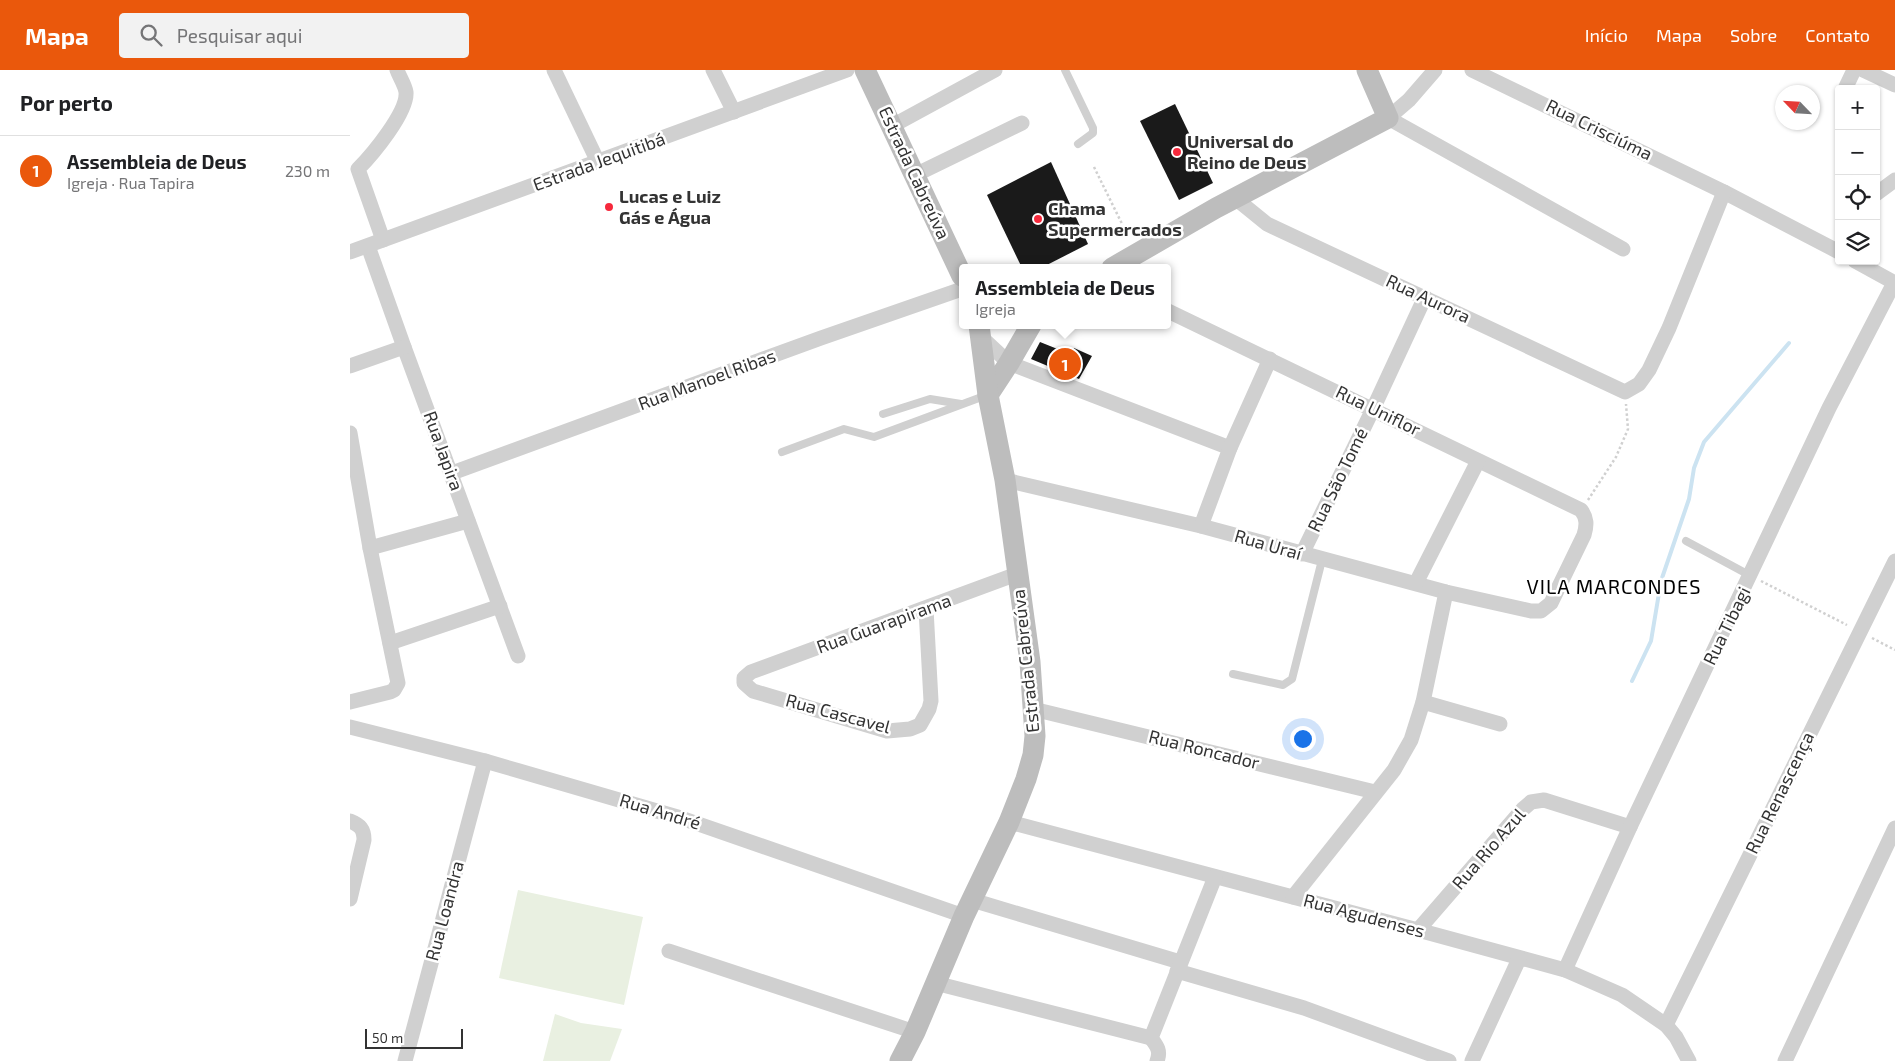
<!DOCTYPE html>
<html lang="pt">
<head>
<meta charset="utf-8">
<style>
  body { margin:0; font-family:"Exo 2",sans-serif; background:#f2f2f2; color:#202124 }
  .controls { position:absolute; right:15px; top:15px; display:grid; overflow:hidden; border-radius:5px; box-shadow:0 1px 4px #0004 }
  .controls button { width:45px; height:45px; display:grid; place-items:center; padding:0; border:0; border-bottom:1px solid #e0e0e0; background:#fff; color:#202124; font:25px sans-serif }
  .compass { position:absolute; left:1425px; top:15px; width:45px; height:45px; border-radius:50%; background:#fff; box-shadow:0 1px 4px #0004; rotate:295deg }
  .scale { position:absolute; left:15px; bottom:12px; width:98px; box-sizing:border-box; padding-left:5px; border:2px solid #333; border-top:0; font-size:14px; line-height:18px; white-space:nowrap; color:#333; -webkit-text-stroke:4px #fff; paint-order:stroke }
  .you { position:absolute; left:952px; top:668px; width:18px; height:18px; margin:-12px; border:4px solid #fff; border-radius:50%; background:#1a73e8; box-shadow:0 0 0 8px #1a73e833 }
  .badge { display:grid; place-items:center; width:32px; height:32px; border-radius:50%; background:#ea580c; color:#fff; font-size:16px; font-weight:700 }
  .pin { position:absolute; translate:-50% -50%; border:2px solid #fff; box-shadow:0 1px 5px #0006 }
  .popup { position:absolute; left:609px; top:194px; width:212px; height:65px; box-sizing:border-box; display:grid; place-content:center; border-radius:5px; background:#fff; filter:drop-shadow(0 1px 4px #0005); font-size:16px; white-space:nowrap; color:#757577 }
  .popup b { font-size:19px; color:#202124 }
  .popup::after { content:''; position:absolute; left:50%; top:100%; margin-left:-10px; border:10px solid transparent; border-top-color:#fff }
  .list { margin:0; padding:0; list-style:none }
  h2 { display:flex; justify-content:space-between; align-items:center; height:65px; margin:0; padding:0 20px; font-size:21px }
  h2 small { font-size:16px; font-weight:400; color:#757577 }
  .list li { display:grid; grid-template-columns:32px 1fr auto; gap:15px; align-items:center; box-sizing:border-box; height:70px; padding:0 20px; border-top:1px solid #e0e0e0 }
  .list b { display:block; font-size:19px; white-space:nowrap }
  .list p { margin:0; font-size:16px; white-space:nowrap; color:#757577 }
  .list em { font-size:16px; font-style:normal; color:#757577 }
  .icon { flex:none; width:28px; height:28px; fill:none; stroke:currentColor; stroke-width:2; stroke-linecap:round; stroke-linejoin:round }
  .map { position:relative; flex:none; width:1545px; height:991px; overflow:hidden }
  header { display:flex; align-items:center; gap:30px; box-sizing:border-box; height:70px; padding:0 25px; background:#ea580c; color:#fff }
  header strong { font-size:24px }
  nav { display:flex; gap:28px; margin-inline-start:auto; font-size:18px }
  .search { width:350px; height:45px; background:#f2f2f2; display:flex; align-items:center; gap:12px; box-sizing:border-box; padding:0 18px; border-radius:5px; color:#757577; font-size:19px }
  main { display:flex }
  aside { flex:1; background:#fff }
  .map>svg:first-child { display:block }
  .green { fill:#e9f0e1 }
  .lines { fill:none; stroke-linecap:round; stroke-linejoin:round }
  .stream { stroke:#cce3f1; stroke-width:4 }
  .building { fill:#1a1a1a }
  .path { stroke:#d0d0d0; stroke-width:2.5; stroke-dasharray:2.5 2.5; stroke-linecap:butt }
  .service { stroke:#d0d0d0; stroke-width:8 }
  .minor { stroke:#d0d0d0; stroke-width:15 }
  .secondary { stroke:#bdbdbd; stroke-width:21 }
  .poi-dot { fill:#f6293c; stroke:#fff; stroke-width:2 }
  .labels { text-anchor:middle; stroke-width:5; stroke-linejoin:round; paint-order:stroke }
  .street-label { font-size:18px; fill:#333; stroke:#fff }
  .poi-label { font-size:18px; font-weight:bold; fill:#333; stroke:#fff; text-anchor:start }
  .quarter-label { font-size:20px; letter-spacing:1px; fill:#000; stroke:#fff }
</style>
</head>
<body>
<header>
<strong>Mapa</strong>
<div class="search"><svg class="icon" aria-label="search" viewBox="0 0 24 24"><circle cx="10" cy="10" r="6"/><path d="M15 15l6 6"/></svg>Pesquisar aqui</div>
<nav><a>Início</a><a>Mapa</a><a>Sobre</a><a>Contato</a></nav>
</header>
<main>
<aside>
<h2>Por perto<small></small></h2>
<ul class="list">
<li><span class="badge">1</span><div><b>Assembleia de Deus</b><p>Igreja · Rua Tapira</p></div><em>230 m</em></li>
</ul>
</aside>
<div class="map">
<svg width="1545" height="991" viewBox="0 0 1545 991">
  <rect width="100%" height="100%" fill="#fff"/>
  <g class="green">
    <polygon points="168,820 293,847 274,935 149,908"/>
    <polygon points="205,944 231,953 272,959 260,991 193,991"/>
  </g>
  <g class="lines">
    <polyline class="stream" points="1282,611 1301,571 1311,511 1339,429 1344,398 1354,372 1439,273"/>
  </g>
  <g class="building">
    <polygon points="825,34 863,113 829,130 790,51"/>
    <polygon points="701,92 738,174 691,198 672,198 637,125"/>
    <polygon points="690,272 720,284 724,278 742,286 729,309 681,289"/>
  </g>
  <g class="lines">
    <g class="path">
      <polyline points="744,97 779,168"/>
      <polyline points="1238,430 1266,387 1278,359 1276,334"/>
      <polyline points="1411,511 1497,555"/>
      <polyline points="1522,568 1545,580"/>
    </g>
    <g class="service">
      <polyline points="715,0 743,58 743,63 728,74"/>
      <polyline points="533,344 580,329 611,334"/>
      <polyline points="432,382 494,359 524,367 637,325"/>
      <polyline points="1336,471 1401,506"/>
      <polyline points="883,604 933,615 942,609 972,490"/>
    </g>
    <g class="minor">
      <polyline points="204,0 248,92"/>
      <polyline points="363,0 384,42"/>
      <polyline points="1085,0 1059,30 1038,48 1273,179"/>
      <polyline points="1122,0 1374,122 1489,182"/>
      <polyline points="1513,0 1545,15"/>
      <polyline points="1495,19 1504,0"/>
      <polyline points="542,56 645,0"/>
      <polyline points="565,105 672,53"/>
      <polyline points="1526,124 1545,110"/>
      <polyline points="885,128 917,154 1275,322 1289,314 1299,300 1319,258 1374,122"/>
      <path d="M33,170L8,99C22,85 58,42 56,22C55,15 49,6 47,0"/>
      <polyline points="18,176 54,277 168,586"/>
      <polyline points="0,182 497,0"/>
      <polyline points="1505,191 1545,213"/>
      <polyline points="630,266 659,293 880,378"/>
      <polyline points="0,296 54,277"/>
      <polyline points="0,363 20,478 48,613 44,620 40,622 0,632"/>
      <polyline points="102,403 471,268 612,219"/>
      <path d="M655,410L851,456L1096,522L1181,541H1191L1201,533L1234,465C1237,455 1237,448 1231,440L818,241"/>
      <polyline points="851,456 880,378 920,289"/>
      <polyline points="20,478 118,451"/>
      <polyline points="952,484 1023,339 1075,227"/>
      <polyline points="1066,513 1128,391"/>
      <polyline points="576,539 581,631 579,639 570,655 560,659 537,661 403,621 394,613 394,608 401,602 667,504"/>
      <polyline points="40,573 150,536"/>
      <polyline points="1073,632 1150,654"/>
      <polyline points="683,639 1025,722"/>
      <polyline points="0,657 135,691 331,748 614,846"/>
      <path d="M0,751C10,755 14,759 14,770L0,829"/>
      <polyline points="659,752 1068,860 1215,900 1272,925 1316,955 1326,967 1339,991"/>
      <polyline points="943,827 1044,700 1061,670 1073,632 1096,522"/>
      <polyline points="622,830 830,892"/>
      <polyline points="1068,860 1173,739 1181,732 1194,730 1280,757"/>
      <polyline points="319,881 565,962"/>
      <polyline points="1215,900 1280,757 1479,338 1544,213"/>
      <polyline points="827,901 954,938 1099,991"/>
      <polyline points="585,913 801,968"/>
      <polyline points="1316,955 1545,491"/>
      <polyline points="55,991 135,691"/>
      <path d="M807,991C811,981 807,976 801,968L865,807"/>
      <polyline points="1122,991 1169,889"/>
      <polyline points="1435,991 1545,758"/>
    </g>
    <g class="secondary">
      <polyline points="515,0 612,206"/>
      <polyline points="762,198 866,138 1038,48 1017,0"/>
      <polyline points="638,325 659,293 681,255"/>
      <polyline points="550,991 565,962 614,846 659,752 676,709 683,685 685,666 680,592 655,410 638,325 629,255"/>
    </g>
  </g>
  <g class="poi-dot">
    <circle cx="827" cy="82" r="5"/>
    <circle cx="259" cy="137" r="5"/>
    <circle cx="688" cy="149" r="5"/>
  </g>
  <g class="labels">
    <g class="street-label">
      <text transform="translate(1249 60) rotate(26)" y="6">Rua Crisciúma</text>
      <text transform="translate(249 92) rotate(-20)" y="6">Estrada Jequitibá</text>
      <text transform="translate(564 103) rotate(65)" y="6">Estrada Cabreúva</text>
      <text transform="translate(1078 229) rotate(25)" y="6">Rua Aurora</text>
      <text transform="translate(357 310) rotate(-20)" y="6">Rua Manoel Ribas</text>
      <text transform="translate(1028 341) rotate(26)" y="6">Rua Uniflor</text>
      <text transform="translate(93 381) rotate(70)" y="6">Rua Japira</text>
      <text transform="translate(988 410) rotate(-64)" y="6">Rua São Tomé</text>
      <text transform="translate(918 475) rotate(16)" y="6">Rua Uraí</text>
      <text transform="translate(534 554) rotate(-20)" y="6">Rua Guarapirama</text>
      <text transform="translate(1377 556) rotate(-64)" y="6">Rua Tibagi</text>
      <text transform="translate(676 591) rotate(-96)" y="6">Estrada Cabreúva</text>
      <text transform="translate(488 644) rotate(15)" y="6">Rua Cascavel</text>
      <text transform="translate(854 680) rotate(14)" y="6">Rua Roncador</text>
      <text transform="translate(1430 723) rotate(-64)" y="6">Rua Renascença</text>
      <text transform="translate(310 742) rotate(17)" y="6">Rua André</text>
      <text transform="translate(1139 779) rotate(-49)" y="6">Rua Rio Azul</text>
      <text transform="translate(95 841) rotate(-75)" y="6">Rua Loandra</text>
      <text transform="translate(1014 846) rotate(15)" y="6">Rua Agudenses</text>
    </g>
    <g class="poi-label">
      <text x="837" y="78">Universal do<tspan x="837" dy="21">Reino de Deus</tspan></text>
      <text x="269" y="133">Lucas e Luiz<tspan x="269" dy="21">Gás e Água</tspan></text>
      <text x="698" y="145">Chama<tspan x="698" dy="21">Supermercados</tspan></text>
    </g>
    <g class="quarter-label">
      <text x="1264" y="524">VILA MARCONDES</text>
    </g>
  </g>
</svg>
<div class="controls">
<button>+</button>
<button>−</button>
<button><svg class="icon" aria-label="locate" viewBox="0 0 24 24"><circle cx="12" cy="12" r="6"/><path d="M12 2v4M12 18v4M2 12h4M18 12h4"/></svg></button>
<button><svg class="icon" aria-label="layers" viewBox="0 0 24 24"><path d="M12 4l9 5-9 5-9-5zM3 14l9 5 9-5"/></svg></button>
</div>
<svg class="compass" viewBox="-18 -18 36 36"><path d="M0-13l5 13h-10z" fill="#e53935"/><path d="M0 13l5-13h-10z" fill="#757577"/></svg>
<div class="scale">50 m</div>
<div class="you"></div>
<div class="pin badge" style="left:715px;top:294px">1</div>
<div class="popup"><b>Assembleia de Deus</b>Igreja</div>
</div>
</main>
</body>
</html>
